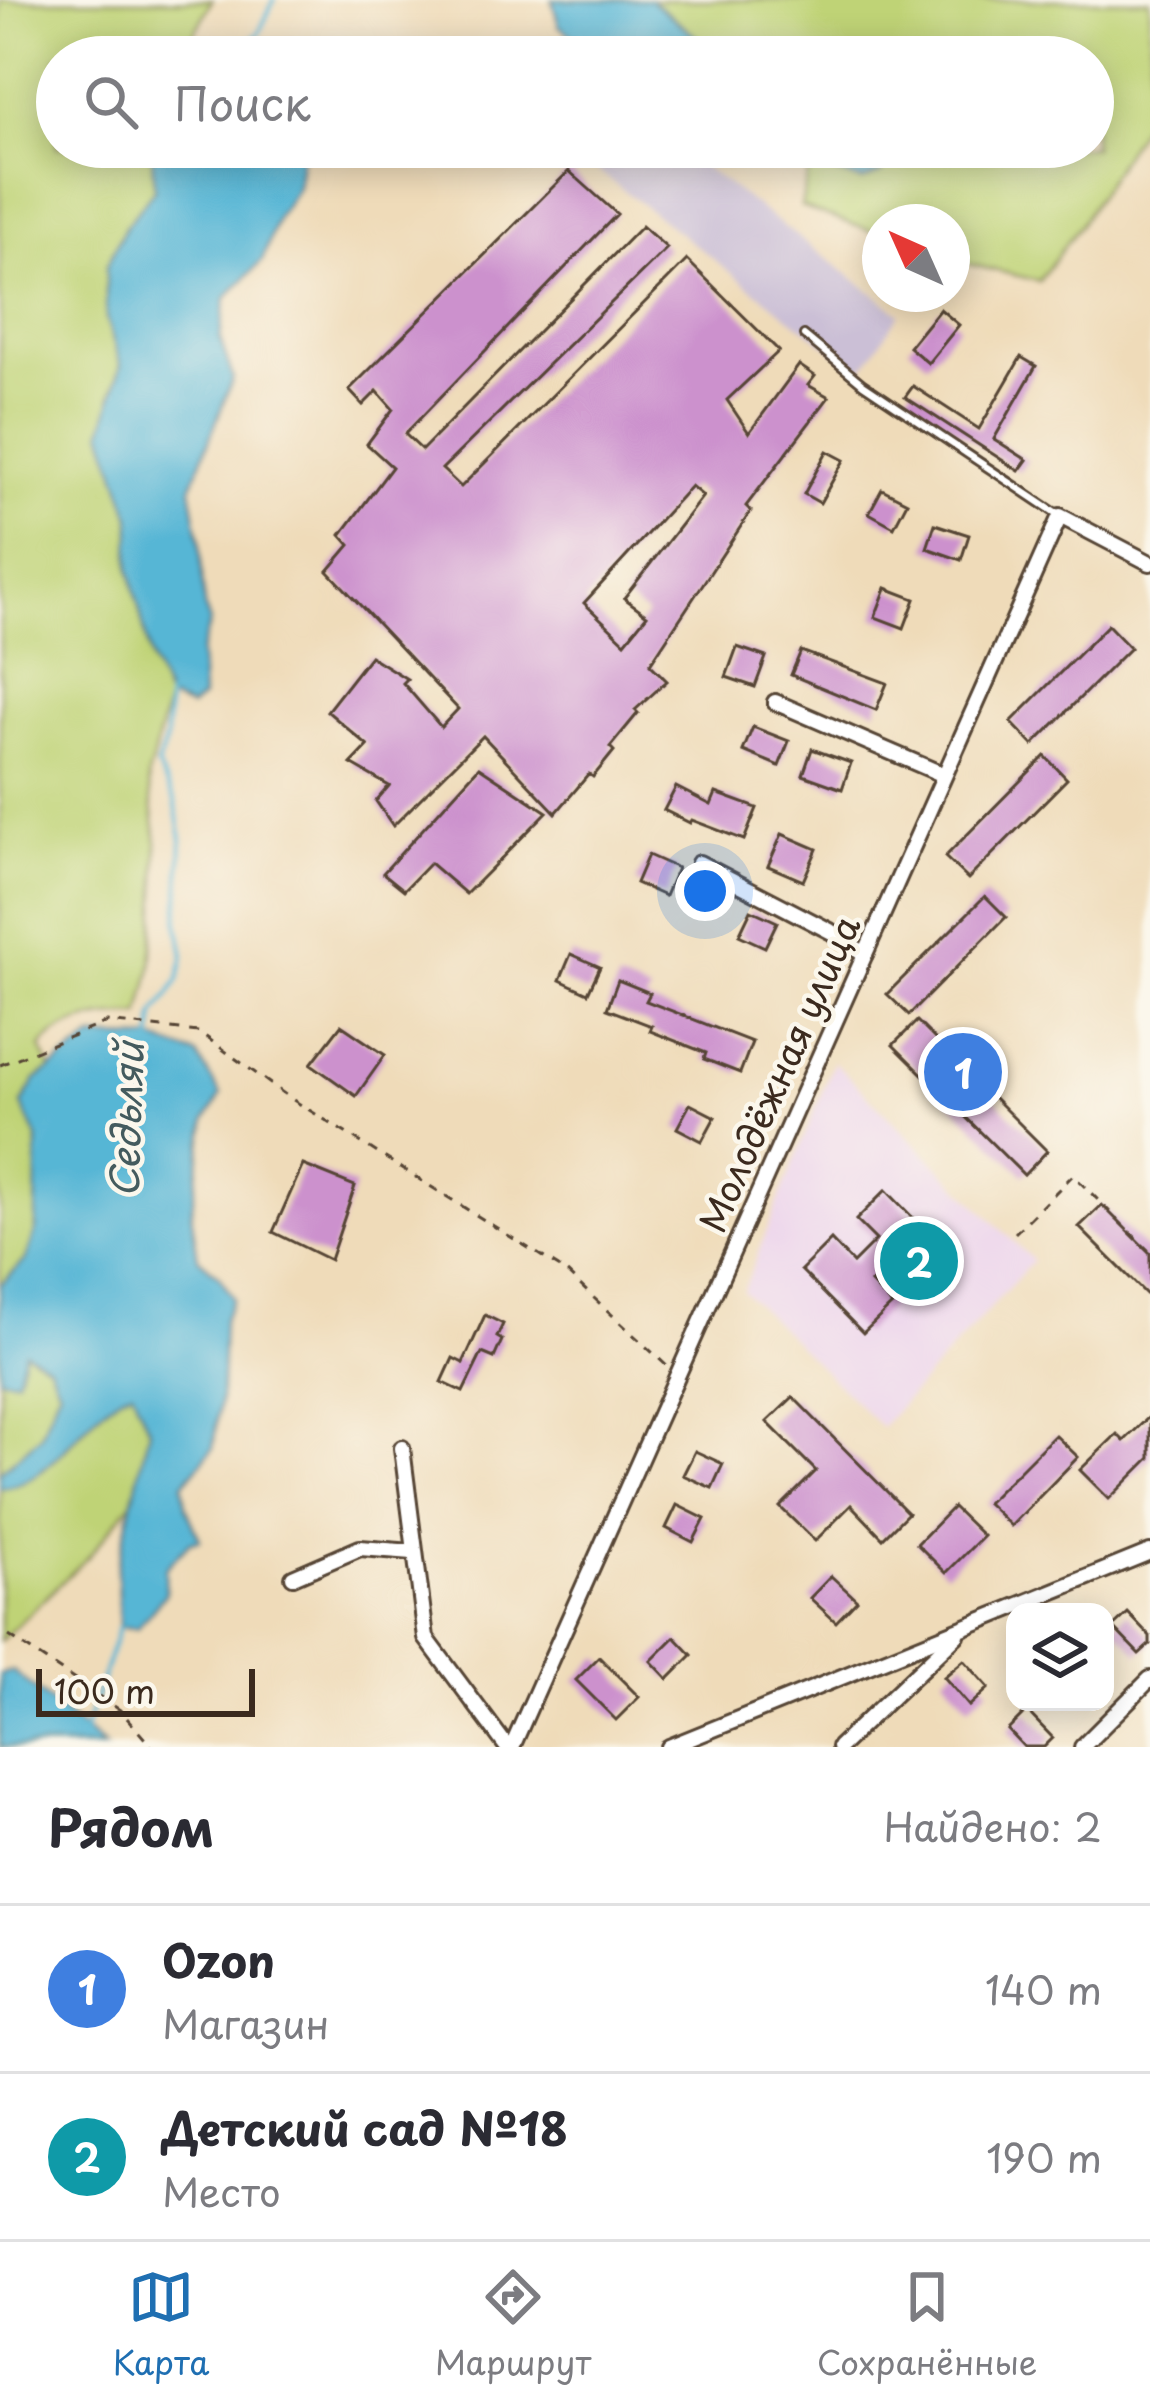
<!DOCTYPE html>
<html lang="ru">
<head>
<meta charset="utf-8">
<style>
  body { margin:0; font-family:"Playpen Sans",sans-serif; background:#f2f2f3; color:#2b2b33 }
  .controls { position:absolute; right:36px; bottom:36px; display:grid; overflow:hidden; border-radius:24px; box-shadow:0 6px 30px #0003 }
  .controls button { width:108px; height:108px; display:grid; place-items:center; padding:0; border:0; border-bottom:3px solid #e1e1e2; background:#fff; color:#2b2b33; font:60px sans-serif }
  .compass { position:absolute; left:862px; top:204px; width:108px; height:108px; border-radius:50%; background:#fff; box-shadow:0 6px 30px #0003; rotate:315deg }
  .scale { position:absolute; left:36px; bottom:30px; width:219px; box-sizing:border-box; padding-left:12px; border:6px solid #3b2a1e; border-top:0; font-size:33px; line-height:42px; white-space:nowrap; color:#3b2a1e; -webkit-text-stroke:9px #fbf7ec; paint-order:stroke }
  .you { position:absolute; left:705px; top:891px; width:42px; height:42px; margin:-30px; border:9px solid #fff; border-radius:50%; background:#1a73e8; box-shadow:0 0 0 18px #1a73e833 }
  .badge { display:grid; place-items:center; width:78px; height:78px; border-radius:50%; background:#1f6fb2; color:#fff; font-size:39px; font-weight:700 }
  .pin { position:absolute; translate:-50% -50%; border:6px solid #fff; box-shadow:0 3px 12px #0006 }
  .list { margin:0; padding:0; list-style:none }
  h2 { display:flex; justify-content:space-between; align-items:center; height:156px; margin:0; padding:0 48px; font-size:51px }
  h2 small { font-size:39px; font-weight:400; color:#7c7c81 }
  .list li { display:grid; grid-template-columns:78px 1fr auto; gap:36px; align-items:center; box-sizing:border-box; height:168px; padding:0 48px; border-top:3px solid #e1e1e2 }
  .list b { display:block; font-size:45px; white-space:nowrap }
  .list p { margin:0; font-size:39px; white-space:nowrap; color:#7c7c81 }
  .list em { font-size:39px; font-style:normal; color:#7c7c81 }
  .icon { flex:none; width:66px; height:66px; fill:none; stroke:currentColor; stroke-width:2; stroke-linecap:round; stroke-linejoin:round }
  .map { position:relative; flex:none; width:1150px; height:1747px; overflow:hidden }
  .search { position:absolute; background:#fff; box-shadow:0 6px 30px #0003; left:36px; right:36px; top:36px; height:132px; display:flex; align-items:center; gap:30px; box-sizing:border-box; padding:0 42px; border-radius:66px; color:#7c7c81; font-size:45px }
  .sheet { height:492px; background:#fff }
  nav { display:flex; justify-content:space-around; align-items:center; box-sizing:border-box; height:168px; border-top:3px solid #e1e1e2; background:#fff; font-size:33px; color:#7c7c81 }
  nav a { display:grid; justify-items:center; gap:6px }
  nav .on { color:#1f6fb2 }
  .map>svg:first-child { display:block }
  .built { fill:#ebd1ec }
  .industrial { fill:#cbbfd6 }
  .green { fill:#bfd376; stroke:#7d7e4a; stroke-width:3 }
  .water { fill:#56b6d5; stroke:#48707a; stroke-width:3 }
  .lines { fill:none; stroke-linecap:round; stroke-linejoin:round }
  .stream { stroke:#56b6d5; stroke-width:4.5 }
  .building { fill:#cc91cd; fill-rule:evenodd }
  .lane-casing { stroke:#564535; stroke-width:12 }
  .street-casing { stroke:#564535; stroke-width:20 }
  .path { stroke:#564535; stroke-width:3; stroke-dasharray:9 9; stroke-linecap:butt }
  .lane { stroke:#fff; stroke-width:6 }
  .street { stroke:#fff; stroke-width:14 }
  .labels { text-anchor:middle; stroke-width:9; stroke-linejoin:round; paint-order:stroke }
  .street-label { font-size:36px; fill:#3b2a1e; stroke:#fbf7ec }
  .water-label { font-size:39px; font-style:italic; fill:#445b5e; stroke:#fbf7ec }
</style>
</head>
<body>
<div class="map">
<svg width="1150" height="1747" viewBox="0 0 1150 1747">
  <rect width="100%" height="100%" fill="#fbf7ec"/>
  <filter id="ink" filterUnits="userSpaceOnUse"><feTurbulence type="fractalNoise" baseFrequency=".00833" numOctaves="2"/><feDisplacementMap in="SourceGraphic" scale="24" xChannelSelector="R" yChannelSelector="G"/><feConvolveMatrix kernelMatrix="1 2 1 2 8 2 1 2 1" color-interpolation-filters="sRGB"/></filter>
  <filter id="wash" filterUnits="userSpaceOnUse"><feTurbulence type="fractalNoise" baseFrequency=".004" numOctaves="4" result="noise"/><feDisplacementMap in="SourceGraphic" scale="48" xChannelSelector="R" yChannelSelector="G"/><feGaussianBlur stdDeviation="2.7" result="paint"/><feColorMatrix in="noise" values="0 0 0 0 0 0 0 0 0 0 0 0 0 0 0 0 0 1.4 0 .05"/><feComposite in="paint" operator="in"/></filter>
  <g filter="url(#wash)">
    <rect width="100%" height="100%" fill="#efdbb9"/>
    <polygon class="built" points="834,1062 1033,1261 881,1427 743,1291"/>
    <polygon class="industrial" points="600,147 677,147 900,313 861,372 588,163"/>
    <g class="green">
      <path d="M0,0H212L182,57H57V147H152L154,190L125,227L106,318L121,365L111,397L121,478L131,517L130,569L152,663L168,699L148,777L157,841V894L152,967L140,1016C106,1015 62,1019 41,1048L51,1069L36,1080L22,1104L37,1137L36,1229L26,1260L0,1285Z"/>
      <polygon points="651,0 1150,0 1150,112 1081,223 1039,281 952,260 952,222 880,222 880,234 801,207 810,164 862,181 882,172 877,147 1093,147 1093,57 751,57 700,40"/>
      <polygon points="24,1351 49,1365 59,1390 40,1436 0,1472 0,1378 16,1379"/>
      <path d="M132,1389L149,1429L133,1501L89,1556L0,1641V1488C59,1482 82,1412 132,1389Z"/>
    </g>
    <g class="water">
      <polygon points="552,0 651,0 700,40 751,57 603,57 559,26"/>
      <polygon points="152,147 303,147 297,188 278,217 262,261 226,298 220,339 233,378 191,488 200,542 204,606 210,622 200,653 202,698 190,708 168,699 152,663 130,569 131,517 103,431 121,365 106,318 106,267 125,227 154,190"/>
      <polygon points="776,147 877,147 882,172 862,181 810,164"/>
      <path d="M93,1038L152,1039L197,1055L221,1095L206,1121L191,1212L198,1258L220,1277L233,1298L223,1321L221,1391L213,1448L183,1484L186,1506L200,1540L190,1542L165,1569L166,1593L137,1628L119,1627L117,1569L149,1429L132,1390C81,1410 59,1482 0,1488V1472L40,1436L59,1390L49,1365L25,1351L17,1379L0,1378V1285L26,1260L36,1229L37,1138L22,1104L36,1080Z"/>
      <polygon points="13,1671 105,1747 0,1747 0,1674"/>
    </g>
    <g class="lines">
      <g class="stream">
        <polyline points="229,57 259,33 274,0"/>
        <polyline points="152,1042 155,1015 179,980 184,956 178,922 182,839 175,801 157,766 166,740 168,696"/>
        <polyline points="85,1730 119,1627"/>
      </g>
    </g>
    <g id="blocks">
      <g class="building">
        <path d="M569,171L617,214L405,434L422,450L642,226L667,248L442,469L461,487L687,260L779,351L727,400L749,433L799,365L815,376L808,385L829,397L746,506L751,511L650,664L667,681L635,710L638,713L610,747L614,751L593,777L589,774L556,813L483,736L393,826L376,801L389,786L351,764L368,746L327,711L370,656L407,679L403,683L441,727L458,709L328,571L350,545L341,535L392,467L367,444L393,409L377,391L363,405L349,390ZM691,486L703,496L624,598L647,615L625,642L584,603Z"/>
        <polygon points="940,309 959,325 928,363 909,347"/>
        <polygon points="1021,357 1036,366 994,439 1027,460 1019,471 905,397 913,386 979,429"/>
        <polygon points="827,451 844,460 820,503 804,494"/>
        <polygon points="882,489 907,502 894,527 869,513"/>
        <polygon points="935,524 969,535 961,560 927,548"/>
        <polygon points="886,588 915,599 904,628 875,617"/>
        <polygon points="1108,625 1130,648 1033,745 1011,722"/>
        <polygon points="737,647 766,657 755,687 726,677"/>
        <polygon points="801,651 887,683 876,710 791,675"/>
        <polygon points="753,727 789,741 779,766 743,751"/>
        <polygon points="812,749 851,763 842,789 803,775"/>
        <polygon points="1045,756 1067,779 968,879 945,857"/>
        <polygon points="479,767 547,812 466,894 430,863 404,890 383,873"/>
        <polygon points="676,787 711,805 716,793 757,808 744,840 692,820 690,823 664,810"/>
        <polygon points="782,834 817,849 803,881 768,866"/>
        <polygon points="648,855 677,868 665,896 636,883"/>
        <polygon points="985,896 1006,917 909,1015 887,994"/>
        <polygon points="751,910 777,922 765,947 739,935"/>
        <polygon points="571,954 600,967 588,993 560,980"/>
        <polygon points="618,980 650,993 646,1001 752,1042 740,1073 704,1059 706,1053 650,1031 652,1026 607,1009"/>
        <polygon points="917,1021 1047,1151 1024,1175 893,1045"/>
        <polygon points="341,1025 385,1055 356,1096 311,1064"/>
        <polygon points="690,1104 715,1117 702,1141 677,1128"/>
        <polygon points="303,1165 355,1186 330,1260 273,1232"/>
        <polygon points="886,1190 948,1254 918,1283 895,1260 871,1283 892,1305 863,1333 801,1270 831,1240 853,1263 876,1240 856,1220"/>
        <polygon points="1102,1205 1150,1253 1150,1298 1079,1227"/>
        <polygon points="485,1315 503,1324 497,1337 502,1340 494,1358 482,1353 463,1392 442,1382 453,1358 463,1363"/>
        <polygon points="793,1397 908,1513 883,1538 851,1505 815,1541 780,1507 816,1471 767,1422"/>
        <polygon points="1150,1416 1150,1458 1109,1499 1080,1470 1117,1434 1124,1441"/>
        <polygon points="1055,1435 1078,1457 1011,1526 987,1503"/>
        <polygon points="695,1451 723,1464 712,1488 683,1475"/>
        <polygon points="677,1505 705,1519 693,1542 666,1528"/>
        <polygon points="953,1507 983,1536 946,1573 917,1544"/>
        <polygon points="831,1576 857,1600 836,1622 810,1598"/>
        <polygon points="1128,1613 1150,1636 1150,1644 1139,1654 1113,1627"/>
        <polygon points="675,1637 692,1655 668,1679 651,1661"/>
        <polygon points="599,1657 639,1697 616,1720 576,1680"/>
        <polygon points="964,1660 989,1688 969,1706 944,1677"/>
        <polygon points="1027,1711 1053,1738 1044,1747 1024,1747 1008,1730"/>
      </g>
    </g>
  </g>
  <g filter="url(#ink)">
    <use href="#blocks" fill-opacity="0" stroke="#564535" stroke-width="3"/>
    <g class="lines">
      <g class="lane-casing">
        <polyline id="lane" points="804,335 863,384 1057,514"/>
      </g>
      <g class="street-casing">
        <g id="street">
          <polyline points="775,702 944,775"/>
          <polyline points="699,863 830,931 865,954"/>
          <polyline points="402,1448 426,1638 507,1747"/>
          <polyline points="293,1577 360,1548 413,1552"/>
          <polyline points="512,1747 1060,516 1150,563"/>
          <polyline points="669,1747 1150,1552"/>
          <polyline points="839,1747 957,1635"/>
          <polyline points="1082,1747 1150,1679"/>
        </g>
      </g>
      <g class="path">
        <polyline points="0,1065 107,1022 199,1032 287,1096 565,1271 668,1367"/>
        <polyline points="1015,1233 1073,1175 1150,1252"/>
        <polyline points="9,1636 120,1710 152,1747"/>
      </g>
      <use href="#lane" class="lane"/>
      <use href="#street" class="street"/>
    </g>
  </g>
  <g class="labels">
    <g class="street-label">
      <text transform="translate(780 1074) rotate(-66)" y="13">Молодёжная улица</text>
    </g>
    <g class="water-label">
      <text transform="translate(127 1120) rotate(-88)" y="14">Седьляй</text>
    </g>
  </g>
</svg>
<div class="controls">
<button><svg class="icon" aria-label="layers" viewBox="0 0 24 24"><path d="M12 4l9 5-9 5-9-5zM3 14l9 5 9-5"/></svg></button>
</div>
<svg class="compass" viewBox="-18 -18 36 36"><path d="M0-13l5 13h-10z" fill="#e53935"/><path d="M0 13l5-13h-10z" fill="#7c7c81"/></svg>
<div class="scale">100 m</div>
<div class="you"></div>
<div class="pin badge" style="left:963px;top:1072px;background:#3f7fe0">1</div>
<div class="pin badge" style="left:919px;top:1261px;background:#0f9aa8">2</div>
<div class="search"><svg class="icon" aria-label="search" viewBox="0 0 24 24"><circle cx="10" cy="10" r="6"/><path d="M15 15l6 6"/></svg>Поиск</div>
</div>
<section class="sheet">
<h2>Рядом<small>Найдено: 2</small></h2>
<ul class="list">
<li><span class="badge" style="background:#3f7fe0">1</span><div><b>Ozon</b><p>Магазин</p></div><em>140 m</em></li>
<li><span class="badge" style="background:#0f9aa8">2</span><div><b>Детский сад №18</b><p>Место</p></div><em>190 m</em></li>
</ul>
</section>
<nav>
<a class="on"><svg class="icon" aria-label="map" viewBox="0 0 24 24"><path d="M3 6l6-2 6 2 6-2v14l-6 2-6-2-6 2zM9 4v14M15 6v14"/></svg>Карта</a>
<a><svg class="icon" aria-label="directions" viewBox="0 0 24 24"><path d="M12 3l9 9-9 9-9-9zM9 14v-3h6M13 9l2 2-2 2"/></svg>Маршрут</a>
<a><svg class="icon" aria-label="saved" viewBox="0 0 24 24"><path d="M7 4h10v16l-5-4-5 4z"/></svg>Сохранённые</a>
</nav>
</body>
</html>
